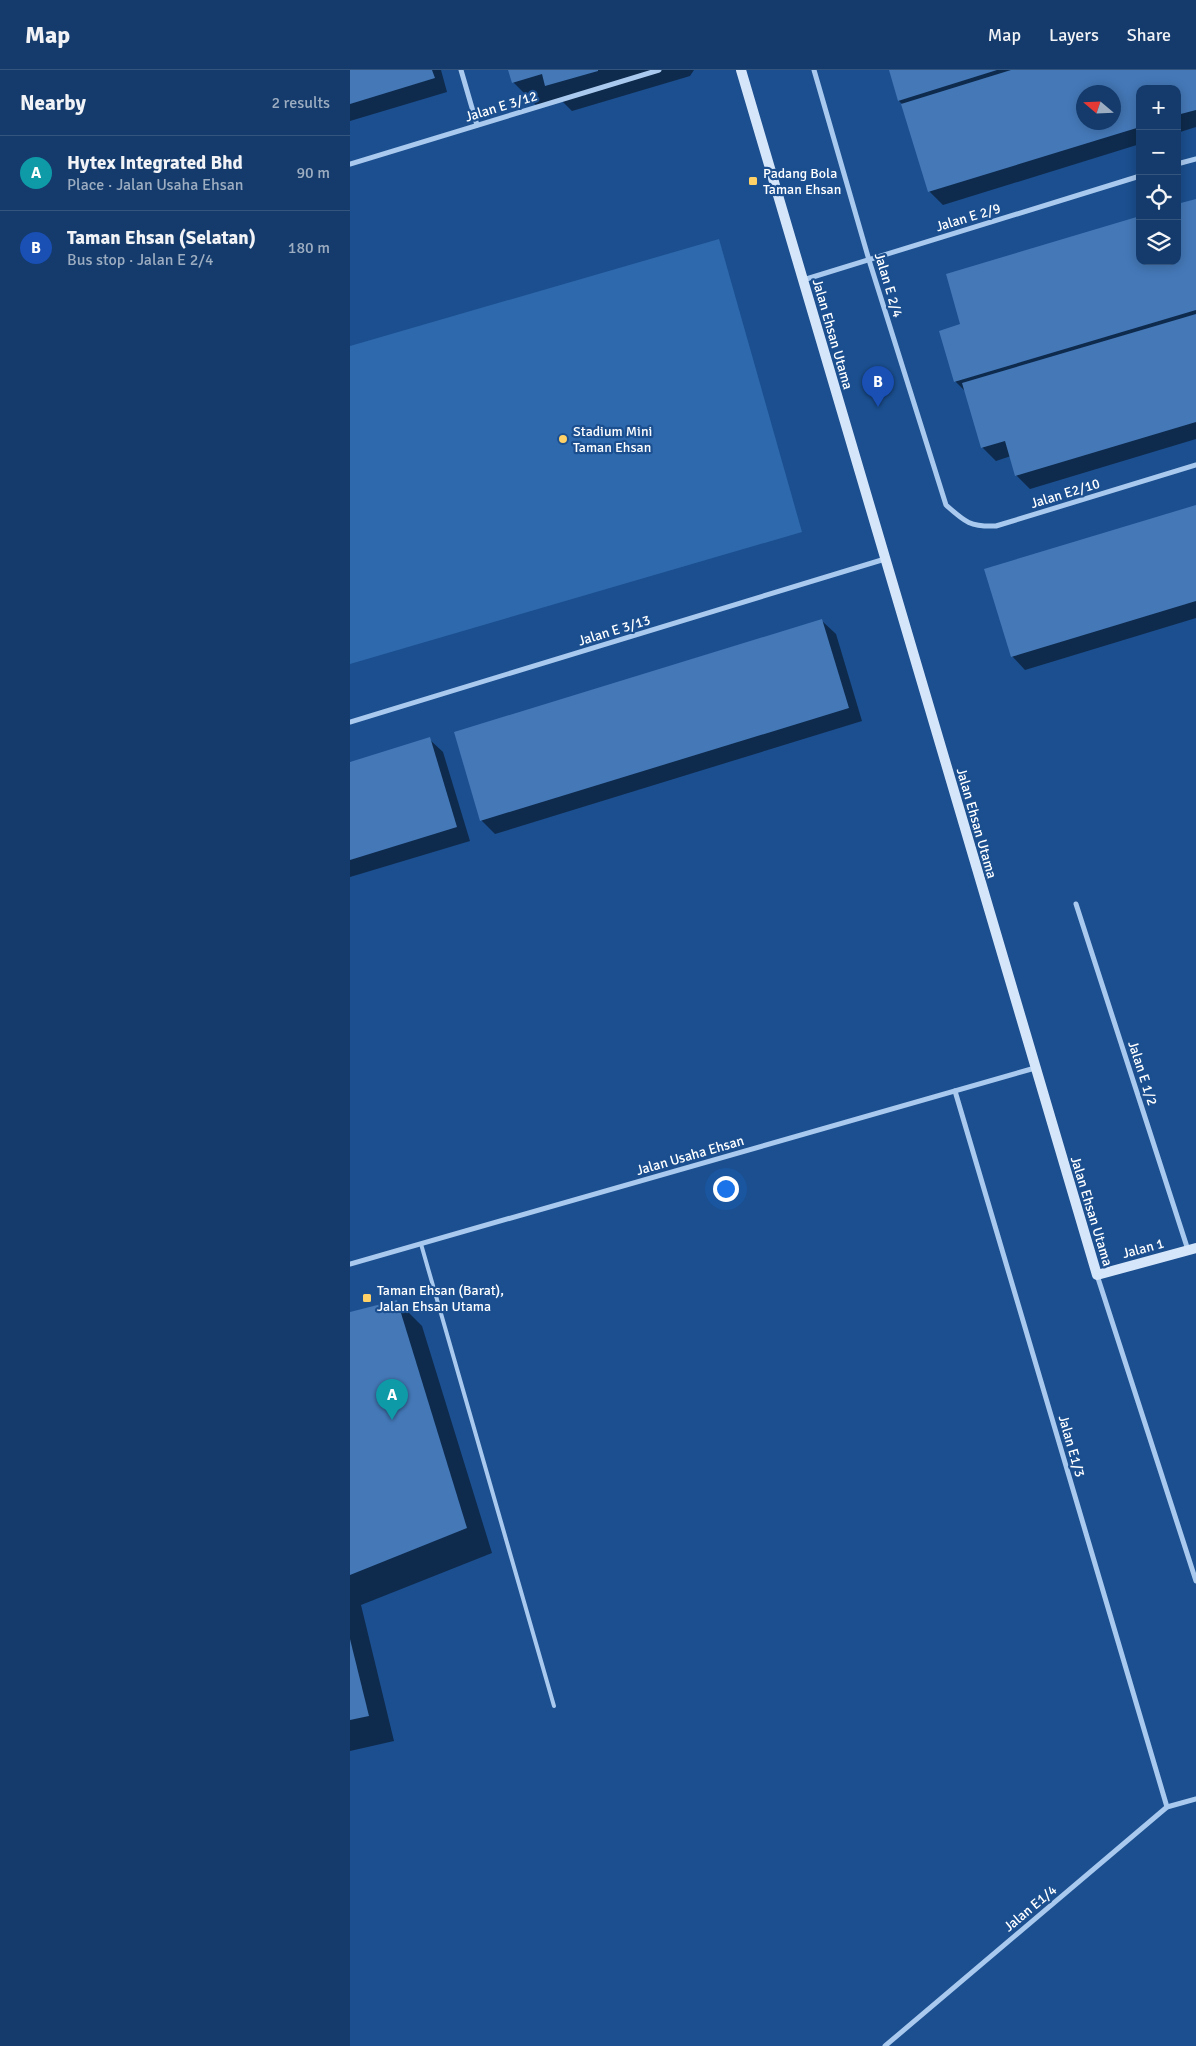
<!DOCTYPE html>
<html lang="en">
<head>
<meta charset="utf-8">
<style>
  body { margin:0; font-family:Signika,sans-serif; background:#1d4271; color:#f1f3f6 }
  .controls { position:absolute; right:15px; top:15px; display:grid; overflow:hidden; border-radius:10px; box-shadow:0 2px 12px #0003 }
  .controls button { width:45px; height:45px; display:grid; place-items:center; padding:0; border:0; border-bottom:1px solid #33557e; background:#143b6b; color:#f1f3f6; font:25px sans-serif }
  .compass { position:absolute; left:726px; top:15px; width:45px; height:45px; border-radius:50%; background:#143b6b; box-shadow:0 2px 12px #0003; rotate:289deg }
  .you { position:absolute; left:375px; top:1118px; width:18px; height:18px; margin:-12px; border:4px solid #fff; border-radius:50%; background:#1a73e8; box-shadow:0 0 0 8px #1a73e833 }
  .badge { display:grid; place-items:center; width:32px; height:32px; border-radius:50%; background:#8bbbb9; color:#fff; font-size:16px; font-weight:700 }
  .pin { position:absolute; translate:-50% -41px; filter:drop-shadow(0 1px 2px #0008) }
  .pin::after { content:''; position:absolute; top:26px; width:18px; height:15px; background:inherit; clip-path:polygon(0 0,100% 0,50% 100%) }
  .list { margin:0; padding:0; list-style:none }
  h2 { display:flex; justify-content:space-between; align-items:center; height:65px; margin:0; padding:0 20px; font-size:21px }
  h2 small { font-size:16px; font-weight:400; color:#9dadc1 }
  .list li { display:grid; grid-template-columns:32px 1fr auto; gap:15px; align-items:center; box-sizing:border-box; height:75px; padding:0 20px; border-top:1px solid #33557e }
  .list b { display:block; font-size:19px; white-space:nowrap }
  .list p { margin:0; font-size:16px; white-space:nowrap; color:#9dadc1 }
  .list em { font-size:16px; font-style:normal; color:#9dadc1 }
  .icon { flex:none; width:28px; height:28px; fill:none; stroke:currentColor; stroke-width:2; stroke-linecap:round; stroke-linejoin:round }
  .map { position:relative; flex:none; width:846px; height:1976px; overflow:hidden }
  header { display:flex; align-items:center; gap:30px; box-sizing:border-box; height:70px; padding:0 25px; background:#143b6b; border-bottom:1px solid #33557e }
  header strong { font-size:24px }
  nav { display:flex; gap:28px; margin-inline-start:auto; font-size:18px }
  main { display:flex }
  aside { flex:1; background:#143b6b }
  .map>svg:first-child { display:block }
  .green { fill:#2e69ad }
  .shadow { fill:#0007; fill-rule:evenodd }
  .building { fill:#4478b7; fill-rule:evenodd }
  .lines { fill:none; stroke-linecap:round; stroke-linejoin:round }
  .lane { stroke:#a9c9ee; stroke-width:4 }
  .street { stroke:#a9c9ee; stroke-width:5 }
  .secondary { stroke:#d6e6fa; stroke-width:10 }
  .poi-dot { fill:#ffd166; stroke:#1b4f8f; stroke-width:2 }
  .labels { text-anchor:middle; stroke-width:4.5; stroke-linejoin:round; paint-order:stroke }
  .street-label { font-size:14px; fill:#fff; stroke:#1b4f8f }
  .poi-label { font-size:14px; fill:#fff; stroke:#1b4f8f; text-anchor:start }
</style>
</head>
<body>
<header>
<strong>Map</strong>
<nav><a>Map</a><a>Layers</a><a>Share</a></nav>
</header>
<main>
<aside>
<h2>Nearby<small>2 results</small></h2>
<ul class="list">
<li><span class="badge" style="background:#0f9aa8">A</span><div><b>Hytex Integrated Bhd</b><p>Place · Jalan Usaha Ehsan</p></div><em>90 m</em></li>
<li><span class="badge" style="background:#1a4fb4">B</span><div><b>Taman Ehsan (Selatan)</b><p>Bus stop · Jalan E 2/4</p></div><em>180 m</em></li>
</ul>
</aside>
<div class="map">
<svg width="846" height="1976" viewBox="0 0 846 1976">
  <rect width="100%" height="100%" fill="#1b4f8f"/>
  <polygon class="green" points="369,169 452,462 0,594 0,276"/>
  <g class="shadow">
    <polygon points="0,0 91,0 97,22 0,51"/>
    <polygon points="160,0 344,0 340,6 222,41 212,31 188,37 163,12"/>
    <path d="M540,0H846V57L827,63V19H790V74L593,135L579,121L553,35L549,31ZM734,22H764V52H734Z"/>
    <polygon points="846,130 846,369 680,419 666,405 661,386 646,391 632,377 616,322 605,311 790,191 827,191"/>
    <polygon points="846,437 846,548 675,600 662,586"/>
    <polygon points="472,551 486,564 512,651 145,764 131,750"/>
    <polygon points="79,669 93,682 120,771 0,807 0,693"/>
    <polygon points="47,1231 72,1256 142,1483 11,1535 44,1671 0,1681 0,1243"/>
  </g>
  <g class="building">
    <polygon points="0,0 82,0 85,8 0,34"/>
    <polygon points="158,0 248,0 248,1 195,16 192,4 162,13"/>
    <polygon points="539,0 647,0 548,31"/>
    <path d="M661,0H846V40L827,45V19H790V57L578,122L551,34ZM734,22H764V52H734Z"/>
    <polygon points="846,129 846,240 604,312 589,261 610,254 596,204 790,146 790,191 827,191 827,134"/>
    <polygon points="846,244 846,352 665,406 655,371 631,378 612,313"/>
    <polygon points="846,435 846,531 661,587 634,499"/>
    <polygon points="472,549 499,638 130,751 104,662"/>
    <polygon points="80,667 107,757 0,790 0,692"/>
    <polygon points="47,1230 117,1458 0,1505 0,1242"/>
    <polygon points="0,1569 19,1646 0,1650"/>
  </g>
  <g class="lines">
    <polyline class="lane" points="71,1174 204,1636"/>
    <g class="street">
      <polyline points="111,0 127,55"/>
      <path d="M464,0L519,190L596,435C615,452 620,457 646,456L846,395"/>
      <polyline points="0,94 309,0"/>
      <polyline points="827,94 846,89"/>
      <polyline points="453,210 790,106"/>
      <polyline points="0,652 535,489"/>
      <polyline points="726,834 838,1180"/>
      <polyline points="605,1021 817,1737"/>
      <polyline points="0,1194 685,998"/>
      <polyline points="747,1205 846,1511"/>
      <polyline points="535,1976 817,1737 846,1729"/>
    </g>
    <polyline class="secondary" points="391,0 747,1205 846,1178"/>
  </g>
  <g class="poi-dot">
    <rect x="398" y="106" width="10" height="10" rx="2.5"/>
    <circle cx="213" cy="369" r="5"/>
    <rect x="12" y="1223" width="10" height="10" rx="2.5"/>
  </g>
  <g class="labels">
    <g class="street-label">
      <text transform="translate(151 36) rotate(-17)" y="5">Jalan E 3/12</text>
      <text transform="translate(618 147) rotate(-17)" y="5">Jalan E 2/9</text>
      <text transform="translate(539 215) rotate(73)" y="5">Jalan E 2/4</text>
      <text transform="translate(483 264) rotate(74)" y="5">Jalan Ehsan Utama</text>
      <text transform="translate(715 423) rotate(-17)" y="5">Jalan E2/10</text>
      <text transform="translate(264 560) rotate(-17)" y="5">Jalan E 3/13</text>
      <text transform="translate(627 753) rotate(74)" y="5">Jalan Ehsan Utama</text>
      <text transform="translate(793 1003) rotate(72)" y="5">Jalan E 1/2</text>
      <text transform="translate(340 1085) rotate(-16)" y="5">Jalan Usaha Ehsan</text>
      <text transform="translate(742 1141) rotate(73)" y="5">Jalan Ehsan Utama</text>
      <text transform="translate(793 1178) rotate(-15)" y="5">Jalan 1</text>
      <text transform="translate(722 1376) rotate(74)" y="5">Jalan E1/3</text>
      <text transform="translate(680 1838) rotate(-40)" y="5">Jalan E1/4</text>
    </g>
    <g class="poi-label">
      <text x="413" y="108">Padang Bola<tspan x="413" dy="16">Taman Ehsan</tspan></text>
      <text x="223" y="366">Stadium Mini<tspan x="223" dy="16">Taman Ehsan</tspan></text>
      <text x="27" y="1225">Taman Ehsan (Barat),<tspan x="27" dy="16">Jalan Ehsan Utama</tspan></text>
    </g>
  </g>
</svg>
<div class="controls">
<button>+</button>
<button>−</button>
<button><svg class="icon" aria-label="locate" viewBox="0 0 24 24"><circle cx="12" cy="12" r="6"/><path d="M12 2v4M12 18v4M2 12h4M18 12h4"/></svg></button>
<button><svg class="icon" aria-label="layers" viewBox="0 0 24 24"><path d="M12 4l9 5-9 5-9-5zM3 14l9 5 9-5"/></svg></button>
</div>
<svg class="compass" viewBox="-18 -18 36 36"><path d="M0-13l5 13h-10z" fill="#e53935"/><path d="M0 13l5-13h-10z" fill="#9dadc1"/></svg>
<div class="you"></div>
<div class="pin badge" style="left:42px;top:1350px;background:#0f9aa8">A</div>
<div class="pin badge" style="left:528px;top:337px;background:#1a4fb4">B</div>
</div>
</main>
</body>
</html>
